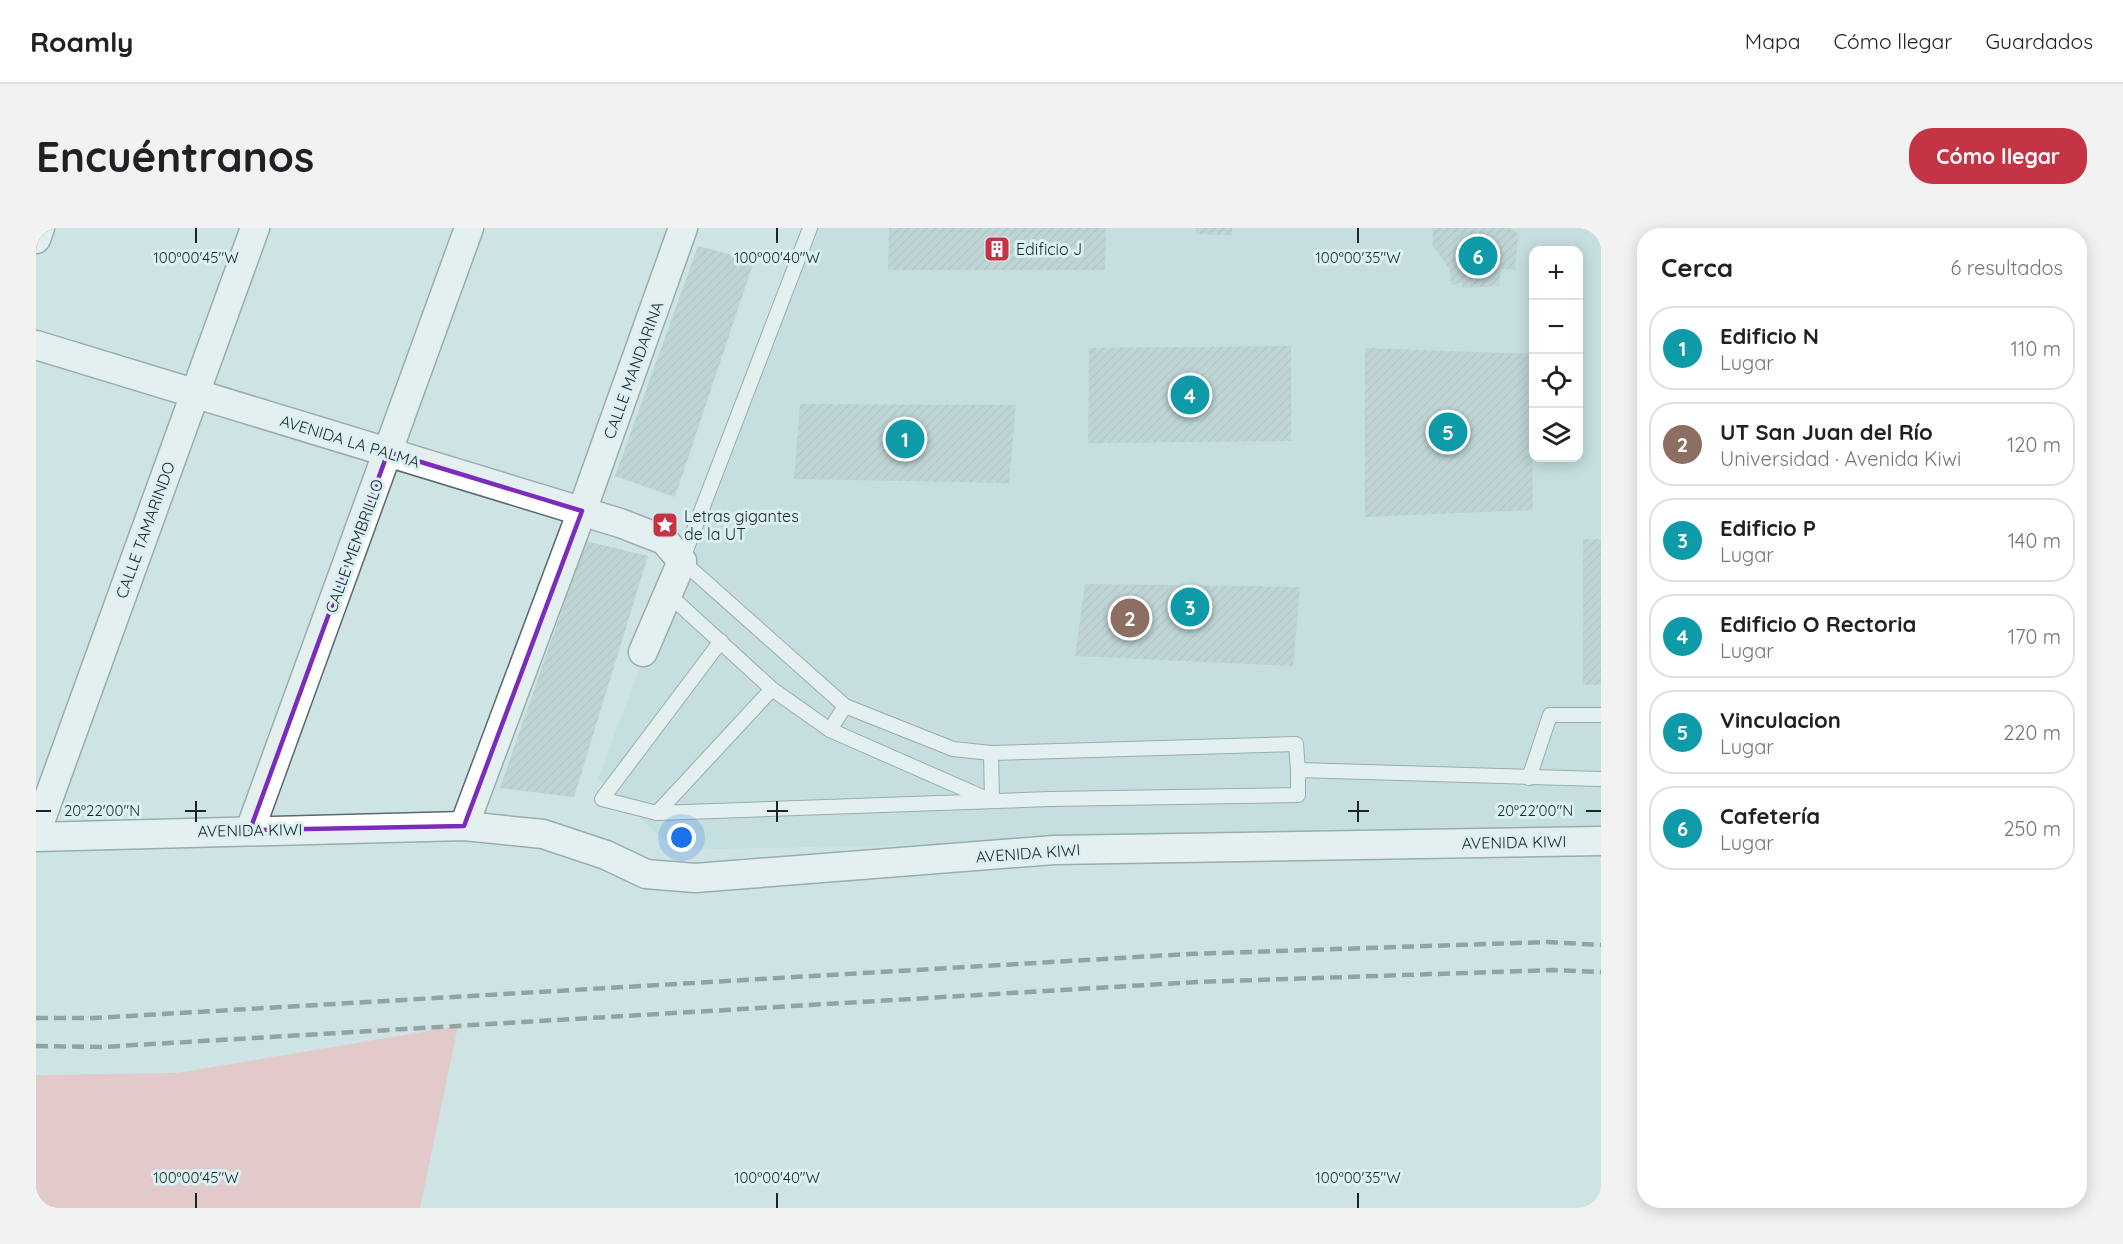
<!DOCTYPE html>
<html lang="es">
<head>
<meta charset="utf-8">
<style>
  body { margin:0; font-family:Quicksand,sans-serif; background:#f2f2f2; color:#202124 }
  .controls { position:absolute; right:18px; top:18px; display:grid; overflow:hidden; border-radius:12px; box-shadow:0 3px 15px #0003 }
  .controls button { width:54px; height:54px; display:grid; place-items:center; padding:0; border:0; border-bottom:2px solid #e0e0e0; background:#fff; color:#202124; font:30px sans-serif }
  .you { position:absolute; left:646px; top:610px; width:21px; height:21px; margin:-15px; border:4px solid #fff; border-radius:50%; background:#1a73e8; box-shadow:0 0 0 9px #1a73e833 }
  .badge { display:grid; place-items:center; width:39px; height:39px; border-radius:50%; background:#c43444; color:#fff; font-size:20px; font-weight:700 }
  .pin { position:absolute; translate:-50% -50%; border:3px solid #fff; box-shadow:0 2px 6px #0006 }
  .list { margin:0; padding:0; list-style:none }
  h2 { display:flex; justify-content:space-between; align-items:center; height:78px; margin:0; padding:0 24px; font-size:26px }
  h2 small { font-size:20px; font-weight:400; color:#757577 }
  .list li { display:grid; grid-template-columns:39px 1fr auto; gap:18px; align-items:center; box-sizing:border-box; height:84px; margin:0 12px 12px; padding:0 12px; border:2px solid #e0e0e0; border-radius:24px }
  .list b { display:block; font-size:22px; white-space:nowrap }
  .list p { margin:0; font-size:20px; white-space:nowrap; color:#757577 }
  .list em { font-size:20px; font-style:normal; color:#757577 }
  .icon { flex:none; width:33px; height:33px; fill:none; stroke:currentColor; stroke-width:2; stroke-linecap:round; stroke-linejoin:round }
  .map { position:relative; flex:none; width:1565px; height:980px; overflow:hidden; border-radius:24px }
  header { display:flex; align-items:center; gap:36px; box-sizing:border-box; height:84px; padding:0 30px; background:#fff; border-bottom:2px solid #e0e0e0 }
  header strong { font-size:28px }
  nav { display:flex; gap:33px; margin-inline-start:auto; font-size:21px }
  .intro { display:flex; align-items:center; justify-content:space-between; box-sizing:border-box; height:144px; padding:0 36px }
  h1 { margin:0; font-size:42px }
  .button { padding:15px 27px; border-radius:24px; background:#c43444; color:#fff; font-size:21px; font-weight:700 }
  main { display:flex; gap:36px; padding:0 36px }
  aside { flex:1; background:#fff; border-radius:24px; box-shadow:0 3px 15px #0003 }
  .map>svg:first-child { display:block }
  .built { fill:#bad7da; fill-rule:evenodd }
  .grass { fill:#fbabab }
  .building { fill:url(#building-hatch) }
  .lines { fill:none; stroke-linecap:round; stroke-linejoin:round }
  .service-casing { stroke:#586a6c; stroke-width:16 }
  .minor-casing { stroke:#586a6c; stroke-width:31 }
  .service { stroke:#fff; stroke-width:14 }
  .minor { stroke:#fff; stroke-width:28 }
  .rail { stroke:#4b5657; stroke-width:4.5; stroke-dasharray:12 6; stroke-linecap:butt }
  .marked { fill:none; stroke:#7b2cbf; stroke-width:4.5; stroke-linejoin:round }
  .ticks { fill:none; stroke:#1d2425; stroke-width:2 }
  .labels { text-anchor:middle; stroke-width:6; stroke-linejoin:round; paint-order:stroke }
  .poi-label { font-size:16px; fill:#1d2425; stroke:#dbf0f2; text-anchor:start }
  .street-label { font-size:16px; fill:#1d2425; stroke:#dbf0f2 }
  .ticks-label { font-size:15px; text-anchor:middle; fill:#1d2425; stroke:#dbf0f2; stroke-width:6; stroke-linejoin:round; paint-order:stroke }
</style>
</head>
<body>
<header>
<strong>Roamly</strong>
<nav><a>Mapa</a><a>Cómo llegar</a><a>Guardados</a></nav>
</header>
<div class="intro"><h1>Encuéntranos</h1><a class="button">Cómo llegar</a></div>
<main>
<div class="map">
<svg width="1565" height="980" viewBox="0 0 1565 980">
  <defs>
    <pattern id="building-hatch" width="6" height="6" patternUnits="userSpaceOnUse" patternTransform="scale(1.5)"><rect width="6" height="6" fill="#adc2c3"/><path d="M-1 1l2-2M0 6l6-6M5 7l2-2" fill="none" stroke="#94a7a7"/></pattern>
  </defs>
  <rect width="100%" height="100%" fill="#cee3e4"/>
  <path class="built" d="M769,0H1565V602L639,622L562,551ZM1498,22H1542V230H1498Z"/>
  <polygon class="grass" points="422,798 384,980 0,980 0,847 140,845"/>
  <g class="building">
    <polygon points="853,0 1070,0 1069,42 852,42"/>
    <polygon points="1160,0 1196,0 1196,7 1160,6"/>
    <polygon points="1396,0 1474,0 1482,6 1479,42 1465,41 1463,58 1427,60 1425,55 1415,57 1414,42 1397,18"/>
    <polygon points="662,18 718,33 639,269 579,248"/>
    <polygon points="1255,118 1255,213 1052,215 1053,120"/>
    <polygon points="1329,120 1495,126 1497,282 1329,289"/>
    <polygon points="764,176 980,177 973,255 758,251"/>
    <rect x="1547" y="311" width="18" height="146"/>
    <polygon points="550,313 612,328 538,569 464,560"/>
    <polygon points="1049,356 1264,359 1257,438 1039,428"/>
  </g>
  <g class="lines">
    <g class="service-casing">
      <g id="service">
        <polyline points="774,0 646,333 809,478 917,521 955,525 1260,516 1262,542"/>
        <polyline points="631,365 736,461 794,502 951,571"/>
        <polyline points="685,413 566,571 621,585 1014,571 1262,567 1262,542 1565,551"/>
        <polyline points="794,502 809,478"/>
        <polyline points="955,525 956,573"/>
        <polyline points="1493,550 1514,487 1565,487"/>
        <polyline points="621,585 736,461"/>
      </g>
    </g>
    <g class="minor-casing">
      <g id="minor">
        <polyline points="0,11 4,0"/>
        <polyline points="0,117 584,295 628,312 646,333 607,424"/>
        <polyline points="428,598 546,283 647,0"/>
        <polyline points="214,602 433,0"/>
        <polyline points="0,605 219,0"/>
        <polyline points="0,609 428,598 507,606 570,627 610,646 659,650 1018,622 1565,613"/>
      </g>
    </g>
    <use href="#service" class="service"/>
    <use href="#minor" class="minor"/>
    <g class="rail">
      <polyline points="0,790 58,790 1153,726 1511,714 1565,717"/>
      <polyline points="0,818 66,819 1161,754 1518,742 1565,744"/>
    </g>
  </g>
  <path d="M0 0H1565V980H0ZM352,224L546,283L428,598L214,602Z" fill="#cee3e4" fill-opacity=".55" fill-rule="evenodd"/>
  <path class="marked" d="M352,224L546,283L428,598L214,602Z"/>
  <path class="ticks" d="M160,0V15M741,0V15M1322,0V15M160,573V594M741,573V594M1322,573V594M0,583H15M149,583H170M731,583H752M1312,583H1333M1550,583H1565M160,965V980M741,965V980M1322,965V980"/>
  <defs>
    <g id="building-square" transform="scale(1.35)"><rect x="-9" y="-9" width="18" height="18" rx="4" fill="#c43444" stroke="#dbf0f2"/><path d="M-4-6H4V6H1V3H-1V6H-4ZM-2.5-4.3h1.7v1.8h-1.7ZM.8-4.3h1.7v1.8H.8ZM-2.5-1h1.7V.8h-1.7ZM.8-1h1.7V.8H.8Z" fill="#fff"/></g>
    <g id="sight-square" transform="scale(1.35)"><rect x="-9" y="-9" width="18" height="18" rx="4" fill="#c43444" stroke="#dbf0f2"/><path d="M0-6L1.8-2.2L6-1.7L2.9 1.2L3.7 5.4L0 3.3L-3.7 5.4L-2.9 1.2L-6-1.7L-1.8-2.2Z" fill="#fff"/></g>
  </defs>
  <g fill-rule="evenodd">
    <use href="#building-square" x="961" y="21"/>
    <use href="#sight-square" x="629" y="297"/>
  </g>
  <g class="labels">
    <g class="poi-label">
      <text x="980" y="27">Edificio J</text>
      <text x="648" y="294">Letras gigantes<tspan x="648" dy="18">de la UT</tspan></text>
    </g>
    <g class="street-label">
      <text transform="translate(597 142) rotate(-70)" y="6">CALLE MANDARINA</text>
      <text transform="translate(314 213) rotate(17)" y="6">AVENIDA LA PALMA</text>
      <text transform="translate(109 302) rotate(-70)" y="6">CALLE TAMARINDO</text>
      <text transform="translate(318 318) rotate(-70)" y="6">CALLE MEMBRILLO</text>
      <text transform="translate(214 602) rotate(-1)" y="6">AVENIDA KIWI</text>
      <text transform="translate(1478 614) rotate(-1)" y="6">AVENIDA KIWI</text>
      <text transform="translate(992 625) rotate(-4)" y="6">AVENIDA KIWI</text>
    </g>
  </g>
  <g class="ticks-label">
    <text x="160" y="35">100°00'45"W</text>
    <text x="741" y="35">100°00'40"W</text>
    <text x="1322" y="35">100°00'35"W</text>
    <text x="66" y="588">20°22'00"N</text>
    <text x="1499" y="588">20°22'00"N</text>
    <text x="160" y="955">100°00'45"W</text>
    <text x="741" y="955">100°00'40"W</text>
    <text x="1322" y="955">100°00'35"W</text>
  </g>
</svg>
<div class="controls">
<button>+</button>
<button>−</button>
<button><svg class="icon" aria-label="locate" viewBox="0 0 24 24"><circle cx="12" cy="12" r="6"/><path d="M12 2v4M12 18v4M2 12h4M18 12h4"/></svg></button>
<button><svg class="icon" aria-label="layers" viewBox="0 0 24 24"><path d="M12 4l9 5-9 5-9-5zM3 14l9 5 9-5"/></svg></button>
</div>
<div class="you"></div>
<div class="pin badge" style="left:869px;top:211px;background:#0f9aa8">1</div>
<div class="pin badge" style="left:1094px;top:390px;background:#8d6e63">2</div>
<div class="pin badge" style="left:1154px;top:379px;background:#0f9aa8">3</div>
<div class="pin badge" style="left:1154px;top:167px;background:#0f9aa8">4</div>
<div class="pin badge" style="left:1412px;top:204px;background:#0f9aa8">5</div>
<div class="pin badge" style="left:1442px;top:28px;background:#0f9aa8">6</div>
</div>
<aside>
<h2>Cerca<small>6 resultados</small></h2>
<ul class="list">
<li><span class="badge" style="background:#0f9aa8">1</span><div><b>Edificio N</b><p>Lugar</p></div><em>110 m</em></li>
<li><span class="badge" style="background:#8d6e63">2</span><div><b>UT San Juan del Río</b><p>Universidad · Avenida Kiwi</p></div><em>120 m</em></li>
<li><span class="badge" style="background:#0f9aa8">3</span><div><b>Edificio P</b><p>Lugar</p></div><em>140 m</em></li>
<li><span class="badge" style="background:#0f9aa8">4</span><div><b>Edificio O Rectoria</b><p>Lugar</p></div><em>170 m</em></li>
<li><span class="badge" style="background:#0f9aa8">5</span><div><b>Vinculacion</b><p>Lugar</p></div><em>220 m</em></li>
<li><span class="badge" style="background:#0f9aa8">6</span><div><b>Cafetería</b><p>Lugar</p></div><em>250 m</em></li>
</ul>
</aside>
</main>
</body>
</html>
